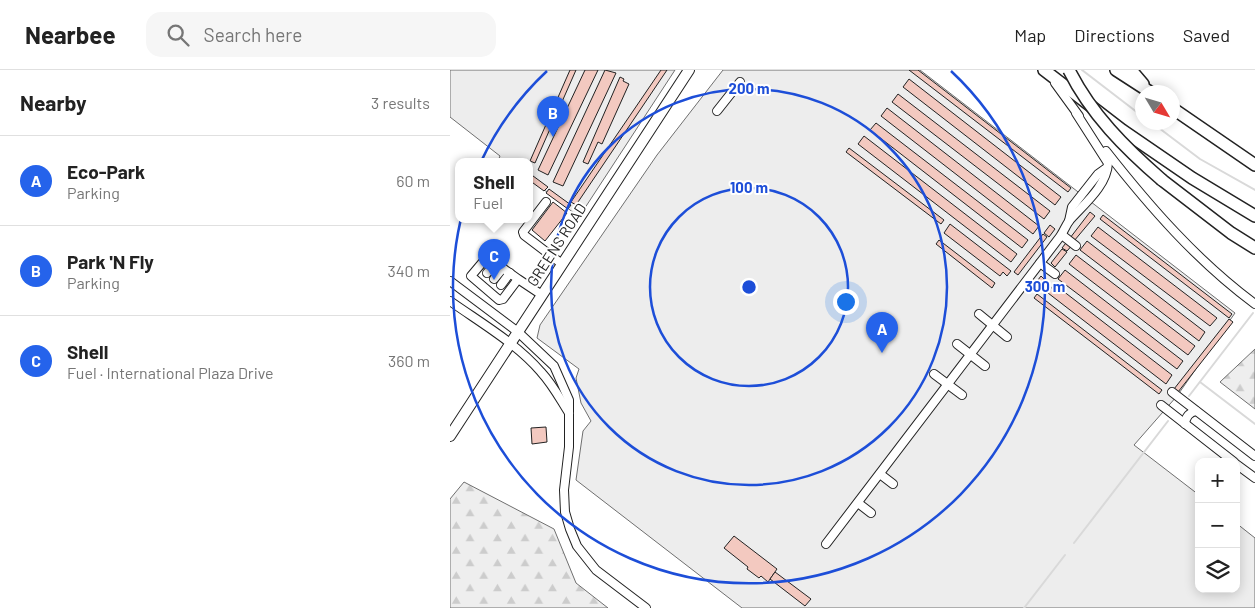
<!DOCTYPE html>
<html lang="en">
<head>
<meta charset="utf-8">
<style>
  body { margin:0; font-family:Barlow,sans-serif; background:#f6f6f6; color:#222 }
  .controls { position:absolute; right:15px; bottom:15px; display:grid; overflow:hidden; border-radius:10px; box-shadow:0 2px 12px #0003 }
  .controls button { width:45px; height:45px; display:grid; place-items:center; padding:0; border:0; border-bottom:1px solid #e0e0e0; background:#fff; color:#222; font:25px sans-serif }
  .compass { position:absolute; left:685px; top:15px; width:45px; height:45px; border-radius:50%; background:#fff; box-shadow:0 2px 12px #0003; rotate:128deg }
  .you { position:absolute; left:395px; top:231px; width:18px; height:18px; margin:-12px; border:4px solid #fff; border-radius:50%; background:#1a73e8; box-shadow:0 0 0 8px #1a73e833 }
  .badge { display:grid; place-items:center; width:32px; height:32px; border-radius:50%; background:#2563eb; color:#fff; font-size:16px; font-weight:700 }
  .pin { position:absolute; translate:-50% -41px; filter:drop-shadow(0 1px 2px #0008) }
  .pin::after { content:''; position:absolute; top:26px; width:18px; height:15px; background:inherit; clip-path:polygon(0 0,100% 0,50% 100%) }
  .popup { position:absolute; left:5px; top:88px; width:78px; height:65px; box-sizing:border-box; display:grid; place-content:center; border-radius:10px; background:#fff; filter:drop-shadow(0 1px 4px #0005); font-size:16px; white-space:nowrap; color:#767676 }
  .popup b { font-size:19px; color:#222 }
  .popup::after { content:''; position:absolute; left:50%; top:100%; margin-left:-10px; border:10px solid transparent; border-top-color:#fff }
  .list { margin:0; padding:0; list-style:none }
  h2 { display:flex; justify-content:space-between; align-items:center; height:65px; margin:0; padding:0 20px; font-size:21px }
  h2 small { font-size:16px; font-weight:400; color:#767676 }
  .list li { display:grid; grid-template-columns:32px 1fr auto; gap:15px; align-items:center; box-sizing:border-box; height:90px; padding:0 20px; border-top:1px solid #e0e0e0 }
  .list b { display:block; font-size:19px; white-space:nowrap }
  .list p { margin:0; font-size:16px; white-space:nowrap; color:#767676 }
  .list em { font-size:16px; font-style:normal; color:#767676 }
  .icon { flex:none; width:28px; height:28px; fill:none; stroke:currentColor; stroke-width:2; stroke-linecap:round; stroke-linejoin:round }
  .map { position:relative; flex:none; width:805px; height:538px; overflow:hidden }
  header { display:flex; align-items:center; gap:30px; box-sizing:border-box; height:70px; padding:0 25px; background:#fff; border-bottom:1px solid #e0e0e0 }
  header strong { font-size:24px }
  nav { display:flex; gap:28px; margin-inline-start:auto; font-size:18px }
  .search { width:350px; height:45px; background:#f6f6f6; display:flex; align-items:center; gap:12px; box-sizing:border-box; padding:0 18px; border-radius:15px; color:#767676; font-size:19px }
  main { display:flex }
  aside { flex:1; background:#fff }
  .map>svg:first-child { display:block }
  .forest { fill:url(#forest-firs); stroke:#6f6f6f }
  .parking { fill:#ededed; stroke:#6f6f6f }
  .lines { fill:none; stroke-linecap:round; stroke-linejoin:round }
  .stream { stroke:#d9d9d9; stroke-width:2 }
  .building { fill:#f3c9c0; stroke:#222 }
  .minor-casing { stroke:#222; stroke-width:10 }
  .major-casing { stroke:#222; stroke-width:12 }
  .highway-casing { stroke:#222; stroke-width:14 }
  .minor { stroke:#fff; stroke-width:8 }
  .major { stroke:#fff; stroke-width:10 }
  .highway { stroke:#fff; stroke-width:11 }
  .highway-bridge-casing { stroke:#222; stroke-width:14; stroke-linecap:butt }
  .highway-bridge { stroke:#fff; stroke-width:11 }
  .ring { fill:none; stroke:#1d4ed8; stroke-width:2.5 }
  .labels { text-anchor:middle; stroke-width:4; stroke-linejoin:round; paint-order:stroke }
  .street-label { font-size:15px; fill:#222; stroke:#fff }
  .centre { fill:#1d4ed8; stroke:#fff; stroke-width:2.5 }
  .ring-label { font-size:15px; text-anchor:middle; font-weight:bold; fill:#1d4ed8; stroke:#fff; stroke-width:4; stroke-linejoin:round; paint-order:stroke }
</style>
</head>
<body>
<header>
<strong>Nearbee</strong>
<div class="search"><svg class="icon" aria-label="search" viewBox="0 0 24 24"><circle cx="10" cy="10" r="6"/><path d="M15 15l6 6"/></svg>Search here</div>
<nav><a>Map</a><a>Directions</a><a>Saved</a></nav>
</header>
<main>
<aside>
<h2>Nearby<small>3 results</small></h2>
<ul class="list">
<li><span class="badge">A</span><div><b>Eco-Park</b><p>Parking</p></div><em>60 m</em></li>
<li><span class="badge">B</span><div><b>Park 'N Fly</b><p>Parking</p></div><em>340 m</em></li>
<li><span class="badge">C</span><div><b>Shell</b><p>Fuel · International Plaza Drive</p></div><em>360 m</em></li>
</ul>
</aside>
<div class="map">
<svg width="805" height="538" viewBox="0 0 805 538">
  <defs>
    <pattern id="forest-firs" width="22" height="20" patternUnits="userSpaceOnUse" patternTransform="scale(1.25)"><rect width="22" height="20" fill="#eee"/><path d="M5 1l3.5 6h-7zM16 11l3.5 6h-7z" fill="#ccc"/></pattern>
  </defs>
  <rect width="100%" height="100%" fill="#fff"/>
  <g class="forest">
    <polygon points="805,279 805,339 770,312"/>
    <polygon points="14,412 104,459 126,513 158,538 0,538 0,429"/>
  </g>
  <g class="parking">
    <polygon points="0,0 225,0 129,147 79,108 79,91 48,91 50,86 0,47"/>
    <polygon points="273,0 470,0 785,243 727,326 684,375 749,425 749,519 786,519 786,453 805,468 805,538 292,538 126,410 133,361 141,351 131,333 126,308 129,299 87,268 90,255 207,85"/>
  </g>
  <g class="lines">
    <g class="stream">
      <polyline points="632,0 692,46"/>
      <polyline points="701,52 750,89 805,120"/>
      <polyline points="750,312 805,354"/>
      <polyline points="739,326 803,243"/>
      <polyline points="624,473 718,351"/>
      <polyline points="574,538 615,485"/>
    </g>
  </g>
  <g class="building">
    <polygon points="120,0 126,0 85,93 80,91"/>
    <polygon points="135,0 148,0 98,105 88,100"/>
    <polygon points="155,0 166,3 113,116 103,112"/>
    <polygon points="211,0 217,0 126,135 121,132"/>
    <polygon points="459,0 468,0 621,118 618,122"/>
    <polygon points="170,7 174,9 173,11 179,14 152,74 148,72 138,94 133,92"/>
    <polygon points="459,9 611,127 605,135 453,17"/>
    <polygon points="448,24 600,141 594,149 442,32"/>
    <polygon points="437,38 589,156 583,164 431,46"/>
    <polygon points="426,53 578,170 572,178 420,60"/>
    <polygon points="414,66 567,184 561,192 408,74"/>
    <polygon points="399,78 494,150 491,154 396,82"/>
    <polygon points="79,103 98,117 94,121 79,110"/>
    <polygon points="99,119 121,135 118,139 96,123"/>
    <polygon points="103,132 117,143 95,171 82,160"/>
    <polygon points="640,142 645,146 624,171 620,168"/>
    <polygon points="653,145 782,244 779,248 650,149"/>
    <polygon points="500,154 561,201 557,206 553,202 550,206 494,163"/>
    <polygon points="600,155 605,159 599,167 594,163"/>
    <polygon points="648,157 767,248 760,256 641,166"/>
    <polygon points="593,164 597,167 568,205 564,202"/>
    <polygon points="619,169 624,173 617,181 612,178"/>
    <polygon points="489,170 545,213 542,218 486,174"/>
    <polygon points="637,171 755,262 749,271 630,180"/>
    <polygon points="612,179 617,182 605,197 601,193"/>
    <polygon points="626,185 745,276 738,285 619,194"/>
    <polygon points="615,200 733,291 727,299 608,209"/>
    <polygon points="591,206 595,210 585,222 581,219"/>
    <polygon points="604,214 722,305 716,314 598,223"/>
    <polygon points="587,224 712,320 709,324 584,228"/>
    <polygon points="779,249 783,252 728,322 724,319"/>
    <polygon points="96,357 97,372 82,374 81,358"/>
    <polygon points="284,466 327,499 318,512 311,506 309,508 297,499 298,497 274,478"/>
    <polygon points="325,502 361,529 355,536 320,509"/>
  </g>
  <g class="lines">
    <g class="minor-casing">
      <g id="minor">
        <polyline points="605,13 629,46"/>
        <polyline points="267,41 290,12"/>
        <path d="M656,81C700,137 747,191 805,234"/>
        <polyline points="96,132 73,162 74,165 112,194"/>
        <polyline points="619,151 622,137 648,104 655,99"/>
        <polyline points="612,165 626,176"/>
        <polyline points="590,193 605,204"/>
        <polyline points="37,203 46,193"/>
        <polyline points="44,209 53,198"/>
        <polyline points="68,209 37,187 21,206 49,230 53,229 68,209 92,225"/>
        <polyline points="0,211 68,262 104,296 119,330 119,377 114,420 115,442 120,459 127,476 146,500 196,538"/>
        <polyline points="51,215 60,203"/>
        <path d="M0,231C31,253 66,273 91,302C103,315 110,329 119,343"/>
        <polyline points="529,244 557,267"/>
        <polyline points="507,274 535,296"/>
        <polyline points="484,304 512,325"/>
        <polyline points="722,322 805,386"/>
        <polyline points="711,335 784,392"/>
        <path d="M735,354C736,346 739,343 746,341"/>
        <polyline points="786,394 805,408"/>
        <polyline points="430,404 443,414"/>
        <polyline points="408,433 421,443"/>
        <path d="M376,474L609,168C613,163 615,157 619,151C633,135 657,116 658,93L626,43"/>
      </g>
    </g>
    <g class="major-casing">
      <polyline id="major" points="0,366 239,0"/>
    </g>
    <g class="highway-casing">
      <g id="highway">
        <polyline points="594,0 672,60 742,108 805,146"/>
        <polyline points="666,0 700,22"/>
        <polyline points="681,0 693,14"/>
        <polyline points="722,38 805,95"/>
        <polyline points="712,110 781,163 805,178"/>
      </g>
    </g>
    <use href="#minor" class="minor"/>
    <use href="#major" class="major"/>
    <use href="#highway" class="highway"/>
    <g class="highway-bridge-casing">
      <path id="highway-bridge" d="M619,0C641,44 675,78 712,110"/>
    </g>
    <use href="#highway-bridge" class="highway-bridge"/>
  </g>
  <g class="ring">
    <circle cx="299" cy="217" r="99"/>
    <circle cx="299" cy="217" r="198"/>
    <path d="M501 1A296 296 0 1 1 97 1"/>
  </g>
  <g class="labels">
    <g class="street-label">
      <text transform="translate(107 175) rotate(-57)" y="5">GREENS ROAD</text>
    </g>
  </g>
  <circle cx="299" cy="217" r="8" class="centre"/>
  <g class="ring-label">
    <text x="299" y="24">200 m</text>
    <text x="299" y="123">100 m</text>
    <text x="595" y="222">300 m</text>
  </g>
</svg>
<div class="controls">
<button>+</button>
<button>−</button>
<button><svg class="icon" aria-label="layers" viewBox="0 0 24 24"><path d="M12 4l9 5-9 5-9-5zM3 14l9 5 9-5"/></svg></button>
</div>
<svg class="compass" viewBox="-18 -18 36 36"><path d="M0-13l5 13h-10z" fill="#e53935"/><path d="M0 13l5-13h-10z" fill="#767676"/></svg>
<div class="you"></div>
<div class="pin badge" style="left:432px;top:283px">A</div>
<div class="pin badge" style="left:103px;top:67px">B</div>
<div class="pin badge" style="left:44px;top:210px">C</div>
<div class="popup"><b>Shell</b>Fuel</div>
</div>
</main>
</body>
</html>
